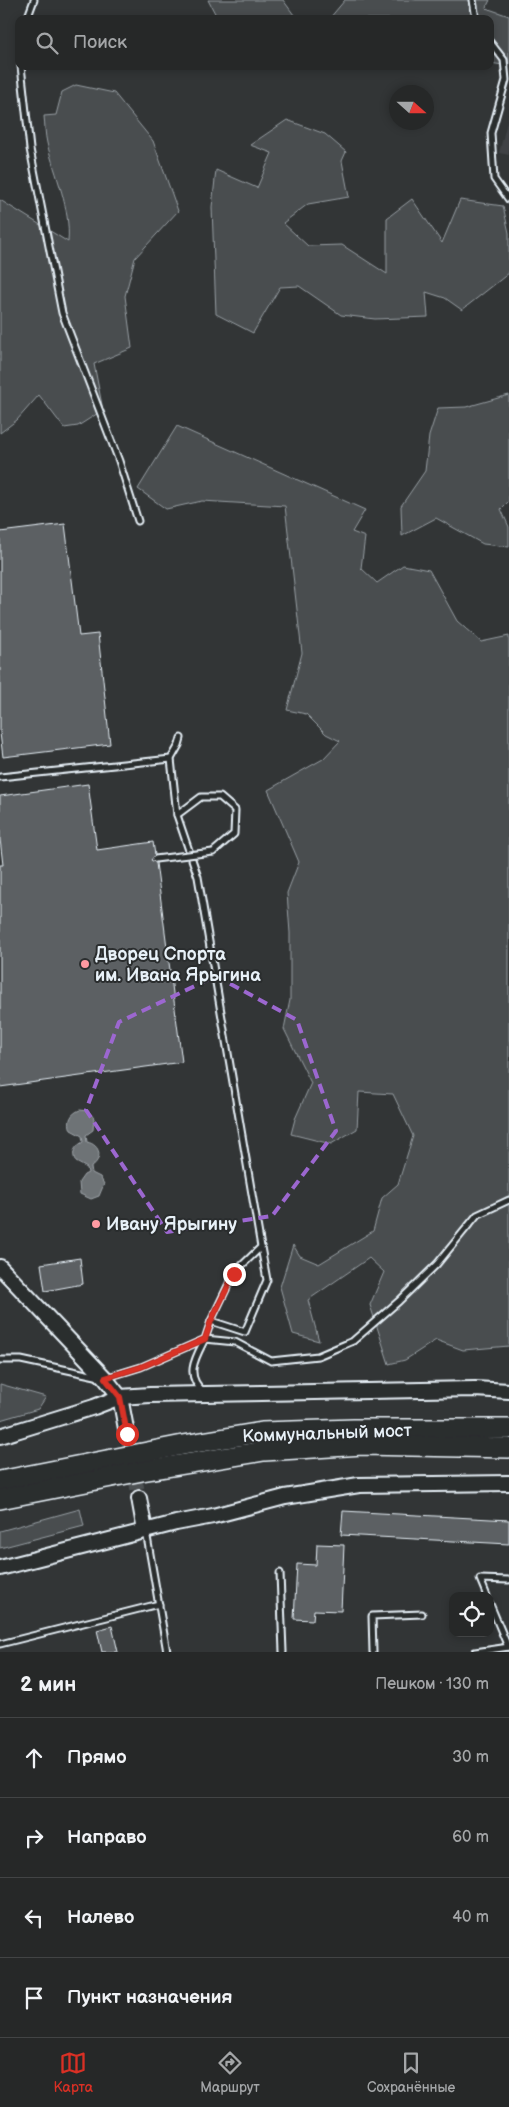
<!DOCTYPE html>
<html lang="ru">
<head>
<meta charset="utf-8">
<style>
  body { margin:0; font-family:"Balsamiq Sans",sans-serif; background:#2e3030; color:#f1f3f6 }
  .controls { position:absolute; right:15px; bottom:15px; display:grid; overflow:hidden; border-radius:10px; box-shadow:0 2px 8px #0003 }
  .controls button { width:45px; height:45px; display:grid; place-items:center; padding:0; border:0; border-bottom:1px solid #424445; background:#262828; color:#f1f3f6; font:25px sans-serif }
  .compass { position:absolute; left:389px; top:85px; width:45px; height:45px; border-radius:50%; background:#262828; box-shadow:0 2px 8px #0003; rotate:111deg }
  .stop { position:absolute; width:15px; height:15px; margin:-11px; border:4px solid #d93025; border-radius:50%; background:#fff }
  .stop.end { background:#d93025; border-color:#fff; box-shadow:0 1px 5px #0008 }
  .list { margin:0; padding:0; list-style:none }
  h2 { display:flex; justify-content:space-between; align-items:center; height:65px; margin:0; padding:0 20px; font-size:21px }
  h2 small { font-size:16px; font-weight:400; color:#a4a6a8 }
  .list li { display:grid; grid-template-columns:32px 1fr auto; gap:15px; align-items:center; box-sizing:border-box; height:80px; padding:0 20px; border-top:1px solid #424445 }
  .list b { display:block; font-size:19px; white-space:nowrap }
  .list em { font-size:16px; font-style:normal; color:#a4a6a8 }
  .icon { flex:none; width:28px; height:28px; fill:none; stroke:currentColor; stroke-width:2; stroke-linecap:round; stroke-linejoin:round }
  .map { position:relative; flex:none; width:509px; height:1652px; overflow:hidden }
  .search { position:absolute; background:#262828; box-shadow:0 2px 8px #0003; left:15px; right:15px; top:15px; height:55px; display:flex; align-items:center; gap:12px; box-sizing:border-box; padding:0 18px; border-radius:10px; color:#a4a6a8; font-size:19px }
  .sheet { height:385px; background:#262828 }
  nav { display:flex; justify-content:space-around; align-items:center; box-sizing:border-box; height:70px; border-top:1px solid #424445; background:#262828; font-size:14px; color:#a4a6a8 }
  nav a { display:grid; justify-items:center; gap:2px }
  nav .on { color:#d93025 }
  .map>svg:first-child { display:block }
  .built { fill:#3f4244 }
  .green { fill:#494d4f; stroke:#989fa4 }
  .water { fill:#6e7376; stroke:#9fa5aa }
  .building { fill:#5c6063; stroke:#e8f1f8 }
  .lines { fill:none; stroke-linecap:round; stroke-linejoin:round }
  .secondary-tunnel { stroke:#4d5153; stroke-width:14; stroke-dasharray:14 7; stroke-linecap:butt }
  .lane-casing { stroke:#e8f1f8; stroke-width:9 }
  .secondary-casing { stroke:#e8f1f8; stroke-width:18 }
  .highway-casing { stroke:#e8f1f8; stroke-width:22 }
  .lane { stroke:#2a2d2e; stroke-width:5 }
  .secondary { stroke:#2a2d2e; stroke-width:14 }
  .highway { stroke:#2a2d2e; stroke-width:19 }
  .lane-bridge-casing { stroke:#e8f1f8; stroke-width:9; stroke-linecap:butt }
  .lane-bridge { stroke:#2a2d2e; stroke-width:5 }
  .route { stroke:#d93025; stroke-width:6 }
  .marked { fill:none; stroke:#9c67d0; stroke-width:4; stroke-dasharray:10 6; stroke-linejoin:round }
  .poi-dot { fill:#ff9aa2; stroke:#2a2d2e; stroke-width:2 }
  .labels { text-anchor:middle; stroke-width:4; stroke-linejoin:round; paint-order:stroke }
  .poi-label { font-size:18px; font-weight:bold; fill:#e8f1f8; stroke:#2a2d2e; text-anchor:start }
  .street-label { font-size:18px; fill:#e8f1f8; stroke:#2a2d2e }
</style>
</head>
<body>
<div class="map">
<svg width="509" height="1652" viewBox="0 0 509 1652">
  <rect width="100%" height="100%" fill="#323536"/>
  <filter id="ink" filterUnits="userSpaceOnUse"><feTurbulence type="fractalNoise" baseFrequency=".02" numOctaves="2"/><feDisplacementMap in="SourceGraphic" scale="10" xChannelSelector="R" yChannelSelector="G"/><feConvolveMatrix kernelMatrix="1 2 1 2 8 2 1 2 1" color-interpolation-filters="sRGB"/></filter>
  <g filter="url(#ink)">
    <polygon class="built" points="509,114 509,155 499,153"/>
    <g class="green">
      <polygon points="208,0 283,0 297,19 271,19 246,14 234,19 218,19"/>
      <polygon points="345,0 490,0 486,8 509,16 509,66 490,63 490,19 329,19"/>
      <path d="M76,85L114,93L153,141L178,211L135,258L125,296L132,348L94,364L103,410L78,426L64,428L39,395L17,420L0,433V200L68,242C71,208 55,176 47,143C45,135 45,125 44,116L56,115L62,92Z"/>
      <polygon points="287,120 325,134 346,152 342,161 349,197 308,204 283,223 308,246 342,245 387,274 387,218 412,199 442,243 460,200 503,206 509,233 509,273 462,310 445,298 426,292 428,317 375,319 341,315 299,286 280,287 253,333 216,314 212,207 216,170 257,188 272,153 250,145"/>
      <polygon points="509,395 509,501 501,509 509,527 509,547 483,544 436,518 402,536 401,506 425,471 429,436 438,408 466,407"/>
      <polygon points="177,426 365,510 352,532 365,537 361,568 377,583 403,565 429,570 457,621 481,642 509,636 509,1346 463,1350 436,1340 405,1360 389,1364 370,1305 384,1272 369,1258 308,1300 319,1341 293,1334 280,1287 293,1245 300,1256 319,1264 373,1231 382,1198 398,1184 413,1136 393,1094 359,1092 357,1129 331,1144 291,1134 295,1119 311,1083 284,1029 290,1000 290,933 287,893 299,862 268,790 323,759 340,741 326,734 306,714 287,710 302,653 285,506 202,501 166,509 138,489"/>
      <polygon points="0,1384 46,1397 38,1409 0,1420"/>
      <polygon points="80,1509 84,1526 0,1548 0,1531"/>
    </g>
    <path class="water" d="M80,1110L88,1111L94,1118L93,1130L86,1135L87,1142C101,1145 103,1159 91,1167L92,1173L100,1177L104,1184L99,1196L91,1199L80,1194L79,1182L84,1175L88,1173L87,1168L76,1162C71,1153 74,1147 83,1142L82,1136L71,1130C67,1121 71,1113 80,1110Z"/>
    <g class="building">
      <polygon points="65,524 79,636 98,634 110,744 3,757 0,733 0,532"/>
      <polygon points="88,784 97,850 153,842 155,855 151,860 156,863 182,1062 0,1087 0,865 3,865 0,839 0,796"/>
      <polygon points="80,1258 83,1284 45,1291 41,1264"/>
      <polygon points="343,1511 509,1520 509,1544 341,1535"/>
      <polygon points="317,1544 344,1545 341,1611 314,1610 313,1620 294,1619 297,1564 316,1565"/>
      <polygon points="112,1626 118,1652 102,1652 97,1630"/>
    </g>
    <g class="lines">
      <polyline class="secondary-tunnel" points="127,1434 139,1498"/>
      <g class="lane-casing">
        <g id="lane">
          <polyline points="473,0 476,19"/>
          <polyline points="27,19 34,0"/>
          <polyline points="490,42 504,60 506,80 491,133 494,179 509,200"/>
          <polyline points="21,66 30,149 62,313 119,461 138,521"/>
          <polyline points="0,777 171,759"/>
          <polyline points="177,815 201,797 220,797 235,810 234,834 213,852"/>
          <polyline points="211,1321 245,1332 267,1280 261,1247"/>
          <polyline points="0,1360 21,1360 105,1378 141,1367 205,1339 211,1321 234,1273 261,1247 198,877 177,815 171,759 179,745 181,738"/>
          <path d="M203,1391C184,1375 196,1357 205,1339L235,1342L271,1361L318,1356L353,1341L399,1301L437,1264L477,1215L509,1200"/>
          <polyline points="146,1531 167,1652"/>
          <polyline points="280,1573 283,1652"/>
          <polyline points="487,1596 480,1579 509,1580"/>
          <polyline points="490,1604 508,1647"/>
          <polyline points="0,1644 159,1604"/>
          <polyline points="373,1652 372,1616 422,1614"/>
          <polyline points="475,1652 509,1647"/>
        </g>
      </g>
      <g class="secondary-casing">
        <g id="secondary">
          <polyline points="0,1267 105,1378 120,1397 127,1434"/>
          <polyline points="0,1436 94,1407 120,1397 150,1395 475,1389 509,1391"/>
          <polyline points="139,1498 145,1531"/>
          <polyline points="0,1568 176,1523 213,1516 285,1497 359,1485 509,1483"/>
        </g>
      </g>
      <g class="highway-casing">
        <g id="highway">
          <polyline points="0,1481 183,1445 262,1432 354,1429 509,1429"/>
          <polyline points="0,1499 142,1471 264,1451 363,1445 509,1448"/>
        </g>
      </g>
      <use href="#lane" class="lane"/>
      <use href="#secondary" class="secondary"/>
      <use href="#highway" class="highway"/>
      <g class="lane-bridge-casing">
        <polyline id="lane-bridge" points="155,859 213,852"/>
      </g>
      <use href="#lane-bridge" class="lane-bridge"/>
    </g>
  </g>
  <g class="lines" filter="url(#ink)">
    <polyline class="route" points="127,1434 120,1397 105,1378 141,1367 205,1339 211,1321 234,1274"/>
  </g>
  <path class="marked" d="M216,976L297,1020L336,1131L272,1216L167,1232L86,1110L119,1022Z"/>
  <g class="poi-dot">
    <circle cx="85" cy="964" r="5"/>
    <circle cx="96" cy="1224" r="5"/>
  </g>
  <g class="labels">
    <g class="poi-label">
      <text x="95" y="960">Дворец Спорта<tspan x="95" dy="21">им. Ивана Ярыгина</tspan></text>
      <text x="106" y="1230">Ивану Ярыгину</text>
    </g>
    <g class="street-label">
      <text transform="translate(327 1433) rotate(-2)" y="6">Коммунальный мост</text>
    </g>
  </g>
</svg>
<div class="controls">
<button><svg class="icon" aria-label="locate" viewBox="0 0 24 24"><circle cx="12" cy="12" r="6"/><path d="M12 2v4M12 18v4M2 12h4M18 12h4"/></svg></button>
</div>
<svg class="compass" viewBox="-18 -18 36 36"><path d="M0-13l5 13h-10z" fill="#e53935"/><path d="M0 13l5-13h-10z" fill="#a4a6a8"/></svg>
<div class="stop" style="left:127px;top:1434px"></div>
<div class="stop end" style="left:234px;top:1274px"></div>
<div class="search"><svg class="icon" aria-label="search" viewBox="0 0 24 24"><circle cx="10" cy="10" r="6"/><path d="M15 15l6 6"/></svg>Поиск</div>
</div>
<section class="sheet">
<h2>2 мин<small>Пешком · 130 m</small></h2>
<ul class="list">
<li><svg class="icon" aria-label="ahead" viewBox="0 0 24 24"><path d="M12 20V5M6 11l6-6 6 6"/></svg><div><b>Прямо</b></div><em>30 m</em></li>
<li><svg class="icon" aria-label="right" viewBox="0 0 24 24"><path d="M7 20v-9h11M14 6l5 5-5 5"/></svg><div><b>Направо</b></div><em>60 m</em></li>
<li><svg class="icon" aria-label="left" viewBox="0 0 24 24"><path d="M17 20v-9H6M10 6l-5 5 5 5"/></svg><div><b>Налево</b></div><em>40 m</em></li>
<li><svg class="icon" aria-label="arrive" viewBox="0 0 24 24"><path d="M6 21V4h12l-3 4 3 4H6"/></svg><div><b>Пункт назначения</b></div></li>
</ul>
</section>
<nav>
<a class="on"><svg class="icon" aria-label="map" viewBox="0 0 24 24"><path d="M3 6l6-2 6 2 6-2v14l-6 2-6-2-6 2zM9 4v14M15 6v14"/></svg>Карта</a>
<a><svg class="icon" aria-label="directions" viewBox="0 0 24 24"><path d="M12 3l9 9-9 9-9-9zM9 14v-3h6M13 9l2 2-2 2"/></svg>Маршрут</a>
<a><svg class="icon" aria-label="saved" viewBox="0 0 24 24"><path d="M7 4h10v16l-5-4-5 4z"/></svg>Сохранённые</a>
</nav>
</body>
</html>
